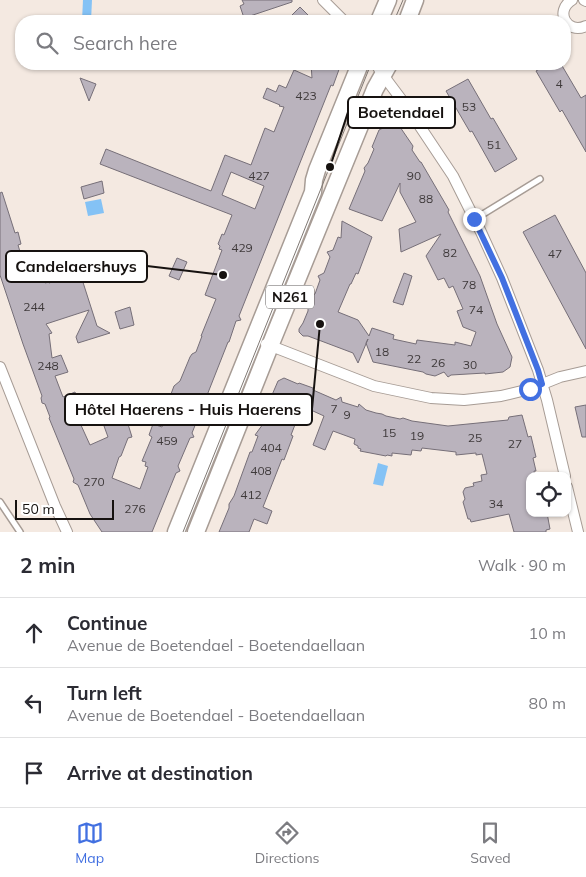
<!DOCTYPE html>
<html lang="en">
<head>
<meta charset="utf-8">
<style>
  body { margin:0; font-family:Mulish,sans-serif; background:#f2f2f3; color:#2b2b33 }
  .controls { position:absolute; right:15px; bottom:15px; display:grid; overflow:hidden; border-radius:10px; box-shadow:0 1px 4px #0004 }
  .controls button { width:45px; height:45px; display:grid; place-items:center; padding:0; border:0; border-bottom:1px solid #e1e1e2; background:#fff; color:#2b2b33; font:25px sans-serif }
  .scale { position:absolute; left:15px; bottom:12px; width:99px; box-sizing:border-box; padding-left:5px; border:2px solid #161210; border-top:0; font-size:14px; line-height:18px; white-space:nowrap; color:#161210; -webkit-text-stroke:4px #fff; paint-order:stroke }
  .stop { position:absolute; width:15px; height:15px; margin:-11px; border:4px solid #4270e1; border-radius:50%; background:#fff }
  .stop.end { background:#4270e1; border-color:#fff; box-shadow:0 1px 5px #0008 }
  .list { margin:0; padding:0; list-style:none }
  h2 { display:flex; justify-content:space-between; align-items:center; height:65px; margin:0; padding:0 20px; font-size:21px }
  h2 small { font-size:16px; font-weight:400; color:#7c7c81 }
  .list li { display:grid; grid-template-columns:32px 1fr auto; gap:15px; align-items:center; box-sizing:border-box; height:70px; padding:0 20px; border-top:1px solid #e1e1e2 }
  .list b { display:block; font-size:19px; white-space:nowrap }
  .list p { margin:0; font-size:16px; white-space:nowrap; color:#7c7c81 }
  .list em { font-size:16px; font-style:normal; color:#7c7c81 }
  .icon { flex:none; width:28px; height:28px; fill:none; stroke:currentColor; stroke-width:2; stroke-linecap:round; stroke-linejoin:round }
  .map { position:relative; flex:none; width:586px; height:532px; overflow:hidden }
  .search { position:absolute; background:#fff; box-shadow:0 1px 4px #0004; left:15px; right:15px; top:15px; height:55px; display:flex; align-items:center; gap:12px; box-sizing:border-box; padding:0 18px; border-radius:20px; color:#7c7c81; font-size:19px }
  .sheet { height:275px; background:#fff }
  nav { display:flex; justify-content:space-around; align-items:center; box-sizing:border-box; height:70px; border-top:1px solid #e1e1e2; background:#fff; font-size:14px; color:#7c7c81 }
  nav a { display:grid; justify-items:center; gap:2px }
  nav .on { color:#4270e1 }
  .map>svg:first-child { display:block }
  .water { fill:#84c2f5 }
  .building { fill:#bab3bd; stroke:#766f78; fill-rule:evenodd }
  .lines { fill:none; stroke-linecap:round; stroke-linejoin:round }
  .lane-casing { stroke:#a79c95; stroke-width:8 }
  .street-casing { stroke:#a79c95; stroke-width:12 }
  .primary-casing { stroke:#a79c95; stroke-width:19 }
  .lane { stroke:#fff; stroke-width:5 }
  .street { stroke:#fff; stroke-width:10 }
  .primary { stroke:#fff; stroke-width:16 }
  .tram { stroke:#807974; stroke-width:1 }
  .route { stroke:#4270e1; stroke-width:6 }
  .labels { text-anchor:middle; stroke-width:4.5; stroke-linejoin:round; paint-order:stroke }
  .number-label { font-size:12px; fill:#3f3a3b }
  .shield { fill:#fff; stroke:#5c5958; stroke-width:1 }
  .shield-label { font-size:14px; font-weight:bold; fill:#161210 }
  .leader { fill:none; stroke:#161210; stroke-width:2 }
  .callout-dot { fill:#161210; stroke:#fff; stroke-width:2 }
  .callout { fill:#fff; stroke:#161210; stroke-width:2 }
  .callout-label { font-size:16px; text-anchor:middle; font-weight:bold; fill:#161210 }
</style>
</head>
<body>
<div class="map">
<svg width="586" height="532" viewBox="0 0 586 532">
  <rect width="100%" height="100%" fill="#f4e9e1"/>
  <g class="water">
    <polygon points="83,0 92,0 91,21 82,21"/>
    <polygon points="101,199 104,213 88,216 85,202"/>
    <polygon points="378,463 388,466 383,486 373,484"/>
  </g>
  <g class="building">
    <polygon points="242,0 292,0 292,2 244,18 240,6 244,4"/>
    <polygon points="300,7 314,21 286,21"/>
    <path d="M311,64H341L333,86L331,85L327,95L239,316L241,320L236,321L229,342H228L202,408L192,433L194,437L190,438L178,466L180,471L176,473L152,532H102L90,514L78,485L73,482L74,479L49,418L50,417L45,404L42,403L41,398L42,396L23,344L0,275V193L2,192L15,233L18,232L21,244L18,245L24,265L38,260L45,283L49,282V283L80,273L97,326L110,333L78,343L76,337L89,310L46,324L52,333L49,334L52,358L61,355L68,372L55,376L63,397L75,392L80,405L78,410L83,422L80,423L90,445L108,437L104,426L117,421L108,399L119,395L132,437L128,438L121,456L119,457L112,478L140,489L148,467L145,466L146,462L142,461L152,437L149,435L153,424L162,427L171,403L168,402L174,386L180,381L190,357L192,354L196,352L202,336H201L216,299L205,295L222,250L219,249L220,246L218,244L222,234L224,235L232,215L100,164L106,149L211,191L225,155L251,165L265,128L274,132L284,107L279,106L280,105L263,98L267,88L276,92L279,85L286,88L294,70L312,78ZM231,172L264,186L255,209L222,195Z"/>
    <polygon points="548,64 561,64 581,98 586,95 586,152 562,110 560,112 536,71"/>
    <polygon points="80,78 96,84 89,101"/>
    <polygon points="468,79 491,119 493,118 517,159 495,172 472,131 470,132 446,91"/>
    <polygon points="387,109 394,119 393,126 400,127 413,146 412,150 420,162 421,162 449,210 448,212 480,276 497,324 512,357 510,367 503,372 485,374 485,373 451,375 448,377 444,372 435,376 426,374 423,372 373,362 366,343 368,339 358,363 353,353 308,336 303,336 299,332 299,329 303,323 308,311 308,307 313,300 311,296 315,294 320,280 318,276 324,273 330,257 327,252 333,250 338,237 341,238 342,221 372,237 358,274 356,273 351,284 350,284 338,312 358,320 369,336 372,328 394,335 393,339 416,344 417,340 455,345 455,342 471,346 476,332 463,327 457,311 463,309 453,286 449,288 444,278 438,280 426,256 441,234 401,252 399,229 416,222 400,192 400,183 382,221 349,209 365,171 364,168 368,163 374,149 372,147 379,130 385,127 383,120"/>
    <polygon points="102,181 104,193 84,199 81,187"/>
    <polygon points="555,215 586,273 586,349 523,232"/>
    <polygon points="177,258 187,262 179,280 169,276"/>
    <polygon points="404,273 412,276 403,305 393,302"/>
    <polygon points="130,307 134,325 120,329 115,312"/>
    <polygon points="284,378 298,384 299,383 313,388 313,390 336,400 341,397 342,402 358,407 359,404 366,410 376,413 382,414 386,416 400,419 403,418 412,421 448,426 508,420 509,417 522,415 528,437 531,436 536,457 533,458 536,471 534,471 535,476 530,476 530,513 547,513 550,529 546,530 546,532 514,532 509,514 471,522 470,519 468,519 463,502 465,499 463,492 465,488 474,486 473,483 482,481 481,475 487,474 482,454 476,455 476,453 456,455 456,452 422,448 421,451 412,450 411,455 392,453 392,456 387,455 386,456 360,451 361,449 358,448 358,446 354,444 355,439 333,431 325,450 313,445 324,416 313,411 303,404 291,435 293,436 284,460 282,459 263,507 272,511 267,524 254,519 249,532 219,532 229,508 229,504 234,496 250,452 252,452 258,436 255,435 263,424 262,421 272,395 278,381"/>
    <polygon points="586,405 586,437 582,437 575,407"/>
  </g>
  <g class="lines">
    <g class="lane-casing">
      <g id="lane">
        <polyline points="475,219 540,179"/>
        <polyline points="0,502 20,532"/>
      </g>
    </g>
    <g class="street-casing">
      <g id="street">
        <polyline points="323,0 344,21"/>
        <path d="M572,0C554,11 567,35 586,26"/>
        <polyline points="584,0 586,1"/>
        <polyline points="376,64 383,75 407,107 453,176 481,232 502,278 538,370 547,400 565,476"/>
        <polyline points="266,344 374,386 431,398 464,400 501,396 530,389 560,377 586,371"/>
        <polyline points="0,367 55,506 67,532"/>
        <polyline points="567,487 578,532"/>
      </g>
    </g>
    <g class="primary-casing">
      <g id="primary">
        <polyline points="379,21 388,0"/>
        <polyline points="407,21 415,0"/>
        <polyline points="176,532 313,192 314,180 317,170 360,64"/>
        <polyline points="196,532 270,346 375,89 389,64"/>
      </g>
    </g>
    <use href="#lane" class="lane"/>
    <use href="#street" class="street"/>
    <use href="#primary" class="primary"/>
    <g class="tram">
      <polyline points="394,21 403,0"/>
      <polyline points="183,532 371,64"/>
    </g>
  </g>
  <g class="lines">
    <polyline class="route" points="474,219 502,278 538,370 542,384 530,389"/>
  </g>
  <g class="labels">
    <g class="number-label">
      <text x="559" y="88">4</text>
      <text x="306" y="100">423</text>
      <text x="469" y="111">53</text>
      <text x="494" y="149">51</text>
      <text x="259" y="180">427</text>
      <text x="414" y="180">90</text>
      <text x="426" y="203">88</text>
      <text x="242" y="252">429</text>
      <text x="450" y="257">82</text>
      <text x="555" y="258">47</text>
      <text x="469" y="289">78</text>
      <text x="34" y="311">244</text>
      <text x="476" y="314">74</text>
      <text x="382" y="356">18</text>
      <text x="414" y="363">22</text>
      <text x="438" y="367">26</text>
      <text x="470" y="369">30</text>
      <text x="48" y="370">248</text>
      <text x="334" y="413">7</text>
      <text x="347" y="419">9</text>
      <text x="389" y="437">15</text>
      <text x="417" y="440">19</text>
      <text x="475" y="442">25</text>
      <text x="167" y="445">459</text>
      <text x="515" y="448">27</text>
      <text x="271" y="452">404</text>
      <text x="261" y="475">408</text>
      <text x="94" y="486">270</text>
      <text x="251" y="499">412</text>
      <text x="496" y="508">34</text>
      <text x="135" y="513">276</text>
    </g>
    <rect class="shield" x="266" y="285.5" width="48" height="23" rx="4"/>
    <g class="shield-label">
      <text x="290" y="302">N261</text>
    </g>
  </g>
  <path class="leader" d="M330 167L348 112M223 275L147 266M320 324L312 409"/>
  <g class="callout-dot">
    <circle cx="330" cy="167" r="5"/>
    <circle cx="223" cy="275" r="5"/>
    <circle cx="320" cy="324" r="5"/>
  </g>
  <g class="callout">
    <rect x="348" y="97" width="107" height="31" rx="5"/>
    <rect x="6" y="251" width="141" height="31" rx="5"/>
    <rect x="65" y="394" width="247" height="31" rx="5"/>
  </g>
  <g class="callout-label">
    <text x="401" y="118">Boetendael</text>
    <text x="76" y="272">Candelaershuys</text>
    <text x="188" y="415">Hôtel Haerens - Huis Haerens</text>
  </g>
</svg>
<div class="controls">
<button><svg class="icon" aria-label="locate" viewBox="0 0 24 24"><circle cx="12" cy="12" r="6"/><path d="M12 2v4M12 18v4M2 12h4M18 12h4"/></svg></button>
</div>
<div class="scale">50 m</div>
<div class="stop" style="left:530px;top:389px"></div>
<div class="stop end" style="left:474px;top:219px"></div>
<div class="search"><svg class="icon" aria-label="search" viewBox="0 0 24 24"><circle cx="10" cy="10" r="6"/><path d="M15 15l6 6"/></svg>Search here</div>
</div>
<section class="sheet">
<h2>2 min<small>Walk · 90 m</small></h2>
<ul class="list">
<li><svg class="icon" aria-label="ahead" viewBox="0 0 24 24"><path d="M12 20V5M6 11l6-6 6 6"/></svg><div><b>Continue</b><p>Avenue de Boetendael - Boetendaellaan</p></div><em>10 m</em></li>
<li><svg class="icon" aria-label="left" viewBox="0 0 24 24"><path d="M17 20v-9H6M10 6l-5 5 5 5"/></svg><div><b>Turn left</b><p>Avenue de Boetendael - Boetendaellaan</p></div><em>80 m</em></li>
<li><svg class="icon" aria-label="arrive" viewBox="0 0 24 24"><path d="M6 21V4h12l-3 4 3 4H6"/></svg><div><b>Arrive at destination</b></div></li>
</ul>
</section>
<nav>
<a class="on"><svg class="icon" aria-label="map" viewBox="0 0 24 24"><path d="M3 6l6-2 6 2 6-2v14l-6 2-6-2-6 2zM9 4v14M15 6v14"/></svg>Map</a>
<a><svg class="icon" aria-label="directions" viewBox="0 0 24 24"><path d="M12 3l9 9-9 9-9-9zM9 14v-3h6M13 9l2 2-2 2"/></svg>Directions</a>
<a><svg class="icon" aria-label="saved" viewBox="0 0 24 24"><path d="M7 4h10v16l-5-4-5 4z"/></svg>Saved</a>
</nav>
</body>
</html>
